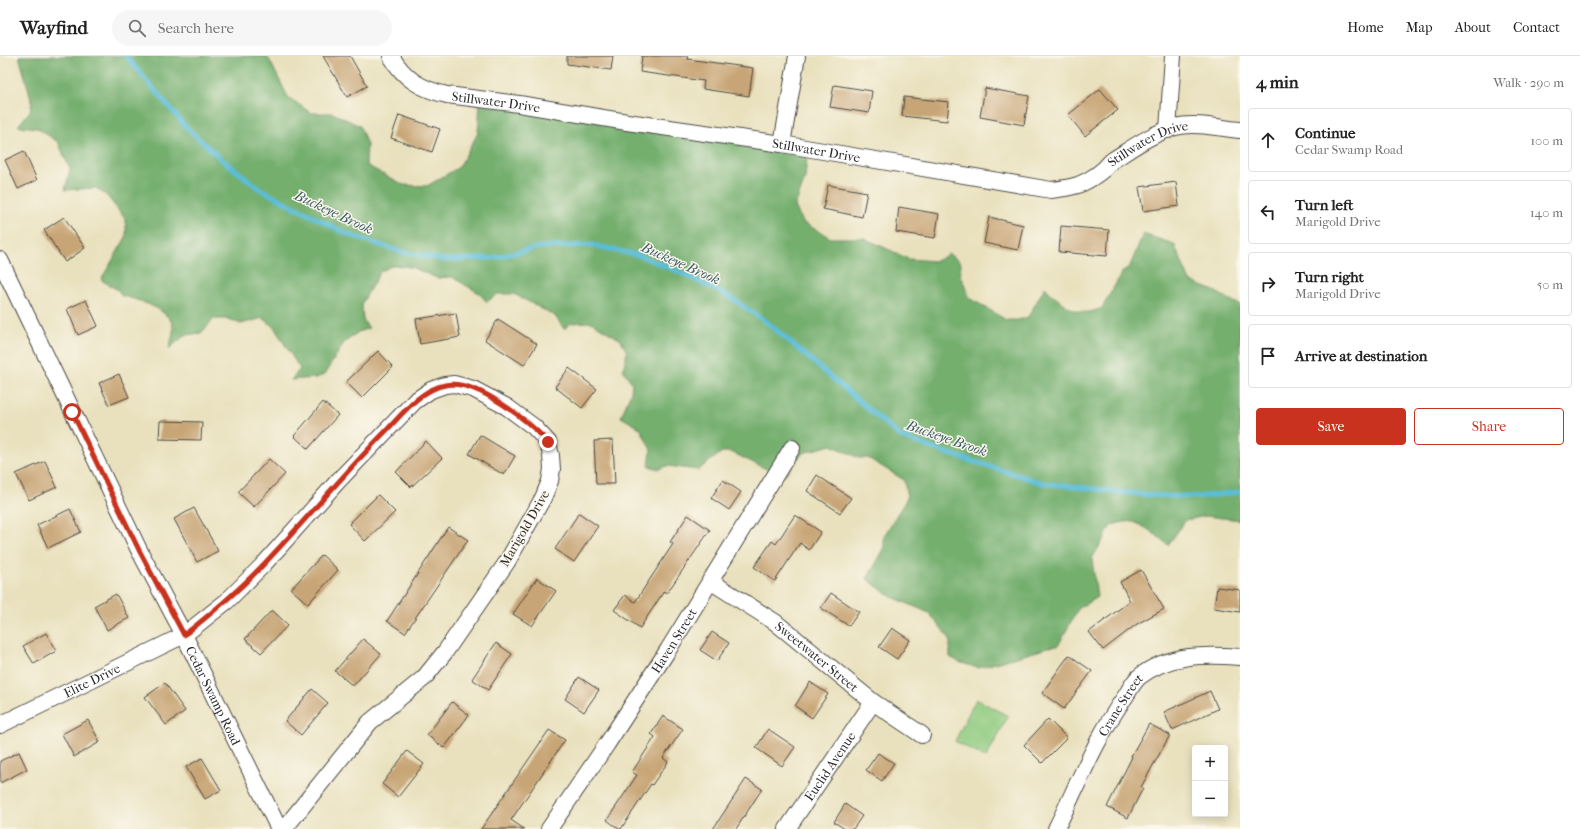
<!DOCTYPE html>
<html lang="en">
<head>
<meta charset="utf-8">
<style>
  body { margin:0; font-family:"IM FELL French Canon",serif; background:#f6f6f6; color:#222 }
  .controls { position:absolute; right:12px; bottom:12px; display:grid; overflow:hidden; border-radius:4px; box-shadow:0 2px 10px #0003 }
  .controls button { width:36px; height:36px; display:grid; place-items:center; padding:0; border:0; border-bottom:1px solid #e0e0e0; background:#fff; color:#222; font:20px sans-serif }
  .stop { position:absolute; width:12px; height:12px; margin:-9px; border:3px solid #c8321e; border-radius:50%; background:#fff }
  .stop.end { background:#c8321e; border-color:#fff; box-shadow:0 1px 4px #0008 }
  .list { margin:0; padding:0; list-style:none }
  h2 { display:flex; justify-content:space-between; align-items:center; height:52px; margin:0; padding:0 16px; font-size:17px }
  h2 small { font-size:13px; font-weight:400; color:#767676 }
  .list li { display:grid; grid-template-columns:26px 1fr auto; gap:12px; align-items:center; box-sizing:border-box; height:64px; margin:0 8px 8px; padding:0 8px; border:1px solid #e0e0e0; border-radius:4px }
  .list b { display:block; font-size:15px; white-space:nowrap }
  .list p { margin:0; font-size:13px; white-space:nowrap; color:#767676 }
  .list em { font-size:13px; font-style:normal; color:#767676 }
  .actions { display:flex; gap:8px; padding:12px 16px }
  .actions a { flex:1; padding:9px 0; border:1px solid #c8321e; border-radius:4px; text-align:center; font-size:14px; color:#c8321e }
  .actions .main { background:#c8321e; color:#fff }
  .icon { flex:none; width:22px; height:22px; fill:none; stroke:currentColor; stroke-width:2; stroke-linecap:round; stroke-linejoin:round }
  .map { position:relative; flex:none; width:1240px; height:773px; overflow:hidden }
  header { display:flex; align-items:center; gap:24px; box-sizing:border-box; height:56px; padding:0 20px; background:#fff; border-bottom:1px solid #e0e0e0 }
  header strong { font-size:19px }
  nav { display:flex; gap:22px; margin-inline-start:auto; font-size:14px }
  .search { width:280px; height:36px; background:#f6f6f6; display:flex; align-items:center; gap:10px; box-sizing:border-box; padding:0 14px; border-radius:22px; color:#767676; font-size:15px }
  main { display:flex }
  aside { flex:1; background:#fff }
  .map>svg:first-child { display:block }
  .green { fill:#90cb80; stroke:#5e7b56 }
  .forest { fill:#74af6e; stroke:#506d4c }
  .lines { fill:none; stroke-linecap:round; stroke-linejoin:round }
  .stream { stroke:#5abdd8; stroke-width:5 }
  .building { fill:#c8a576 }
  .minor-casing { stroke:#484641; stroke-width:18 }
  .minor { stroke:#fff; stroke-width:16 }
  .route { stroke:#c8321e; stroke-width:5 }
  .labels { text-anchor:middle; stroke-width:3; stroke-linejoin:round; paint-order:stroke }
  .street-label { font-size:13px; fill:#2b2b2b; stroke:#fbf7ec }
  .water-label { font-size:14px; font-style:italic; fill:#3b5e68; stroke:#fbf7ec }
</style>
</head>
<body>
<header>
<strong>Wayfind</strong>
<div class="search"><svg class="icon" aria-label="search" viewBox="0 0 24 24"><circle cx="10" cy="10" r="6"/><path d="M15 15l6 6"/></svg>Search here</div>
<nav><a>Home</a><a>Map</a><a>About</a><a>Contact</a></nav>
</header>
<main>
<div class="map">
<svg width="1240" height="773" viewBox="0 0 1240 773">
  <rect width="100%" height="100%" fill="#fbf7ec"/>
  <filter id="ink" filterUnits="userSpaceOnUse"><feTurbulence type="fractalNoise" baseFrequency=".025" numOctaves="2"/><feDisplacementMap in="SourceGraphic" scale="8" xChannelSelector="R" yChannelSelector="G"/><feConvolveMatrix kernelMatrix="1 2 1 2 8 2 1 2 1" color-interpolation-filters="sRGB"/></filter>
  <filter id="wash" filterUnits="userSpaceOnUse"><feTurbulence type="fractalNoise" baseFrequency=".012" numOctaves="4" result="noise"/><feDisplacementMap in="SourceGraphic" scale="16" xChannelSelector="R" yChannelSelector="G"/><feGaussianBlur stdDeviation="0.9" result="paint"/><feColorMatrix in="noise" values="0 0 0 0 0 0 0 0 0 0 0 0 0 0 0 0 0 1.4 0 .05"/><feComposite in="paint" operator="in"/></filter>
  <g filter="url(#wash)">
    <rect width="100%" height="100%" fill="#e9e1be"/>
    <polygon class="green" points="976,643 1008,660 986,702 955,685"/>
    <path class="forest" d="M19,0H265L269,3L288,41L311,57H333L360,70L367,89L366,109L403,129L427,130L459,111L478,77L480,45L808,92L805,122L795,150L802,166L831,182H864L909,203L936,205L949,198L961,207L960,219L970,242L1006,264H1018L1028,261L1045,231C1051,239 1071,255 1081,256C1088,257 1095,255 1102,252L1123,215L1130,210L1143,178L1174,188L1190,225L1212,234L1240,249V464L1206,460L1186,464L1168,489C1162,483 1142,468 1133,466C1126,465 1118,467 1111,470L1092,503L1097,541L1078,553L1058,590L1047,591L1041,594L978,612L959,606L950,601V583L929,557L890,540L867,523L884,493V480L907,442L904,424L868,402H859L831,389L803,397L783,421L731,396H722L698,414L667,410L659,413L649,410L651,394L640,372L621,361L631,336L632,327L623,314L627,296L621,284L591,266L571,267L564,273L555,260L514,238H497L487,246L479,237L452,221L437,222L411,211L393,209L380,216L362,247L363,264L369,272L358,276L344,287L324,319L316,322L291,324L300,313L274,271L263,262L241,268L228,263H214L201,277L185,279L169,293C170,287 174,278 173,271C171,254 137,243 122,240L118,234L101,224L126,181V164L107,140L96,132L65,134L70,113L58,86L37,72L18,70L30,55L32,46Z"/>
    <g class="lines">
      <polyline class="stream" points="126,0 186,71 220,102 260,133 347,178 398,195 446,204 493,202 540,191 592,189 641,200 686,219 730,241 768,267 901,381 946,397 1043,427 1147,439 1198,441 1240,436"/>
    </g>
    <g id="blocks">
      <g class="building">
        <polygon points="323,0 350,0 367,30 347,41"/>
        <polygon points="567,0 613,0 611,14 567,8"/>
        <polygon points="642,0 688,0 687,3 753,12 749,40 703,33 704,25 640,16"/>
        <polygon points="834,29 872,35 869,57 830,51"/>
        <polygon points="985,32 1029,40 1024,69 980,61"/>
        <polygon points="1100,33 1118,54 1085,80 1068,59"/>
        <polygon points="904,41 949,46 947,65 902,60"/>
        <polygon points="399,59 440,73 432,96 391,82"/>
        <polygon points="24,95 37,124 18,133 5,104"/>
        <polygon points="1176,126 1179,150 1143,155 1139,131"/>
        <polygon points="828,129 867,136 862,161 823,153"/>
        <polygon points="899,151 939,158 935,182 896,176"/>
        <polygon points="64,161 85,192 65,206 44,174"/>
        <polygon points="989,161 1023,169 1018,194 984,187"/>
        <polygon points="1061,170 1109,174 1107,200 1059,196"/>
        <polygon points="86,244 98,270 78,279 67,253"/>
        <polygon points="456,257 460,281 420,288 416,263"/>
        <polygon points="498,263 537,288 524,309 485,284"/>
        <polygon points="378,295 393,311 362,342 346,326"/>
        <polygon points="569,312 597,333 582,352 555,331"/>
        <polygon points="119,318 129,341 109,349 99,327"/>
        <polygon points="323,346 338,359 308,393 294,380"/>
        <polygon points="160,365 202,366 201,384 159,383"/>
        <polygon points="480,379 515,400 504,419 469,398"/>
        <polygon points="613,384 615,428 596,428 594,385"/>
        <polygon points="426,385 442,402 411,431 396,416"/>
        <polygon points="269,403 285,418 254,451 238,436"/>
        <polygon points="45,405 57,431 29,444 16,418"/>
        <polygon points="817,419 851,442 840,457 807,435"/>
        <polygon points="723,424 741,436 729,454 711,442"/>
        <polygon points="378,439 395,456 365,485 349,468"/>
        <polygon points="194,452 218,495 197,506 174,463"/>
        <polygon points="70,453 81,476 48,492 37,469"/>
        <polygon points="579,457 598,470 574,506 555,493"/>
        <polygon points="688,459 710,474 667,537 664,535 640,572 614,554 625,539 635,546 673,488 670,486"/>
        <polygon points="795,459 821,476 809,494 800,487 775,525 754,511 772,485 776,488"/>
        <polygon points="448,471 468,484 405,577 387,565"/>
        <polygon points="322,499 338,514 308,548 291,533"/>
        <polygon points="1141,514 1164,553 1137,568 1103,594 1089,576 1130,545 1120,526"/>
        <polygon points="537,522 556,535 532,570 513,558"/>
        <polygon points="1217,531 1240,534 1240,556 1214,552"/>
        <polygon points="831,537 859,556 849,570 821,552"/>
        <polygon points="116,538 129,562 107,574 94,550"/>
        <polygon points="272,554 288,569 261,597 245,583"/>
        <polygon points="892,572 910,584 897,603 879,591"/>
        <polygon points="712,576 729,587 717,605 700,594"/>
        <polygon points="46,577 56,595 34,608 23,590"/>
        <polygon points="363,583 381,598 353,630 335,615"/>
        <polygon points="496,587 512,598 488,634 472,623"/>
        <polygon points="1069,599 1092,615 1064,653 1042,637"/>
        <polygon points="579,621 599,634 584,656 565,643"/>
        <polygon points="810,626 828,638 812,662 795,650"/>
        <polygon points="165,627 185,655 166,669 145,641"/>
        <polygon points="312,633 328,647 301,679 285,665"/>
        <polygon points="1210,635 1218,653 1172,674 1164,656"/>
        <polygon points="452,646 469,659 444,692 427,679"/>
        <polygon points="663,660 683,673 663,702 668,706 652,729 651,728 621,773 619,773 607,764 637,719 632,716 655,681 651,678"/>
        <polygon points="1048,663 1067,682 1042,707 1024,689"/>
        <polygon points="88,664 100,686 74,701 62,678"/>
        <polygon points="1149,668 1170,679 1141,731 1143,732 1128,762 1107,751 1132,701 1131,700"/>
        <polygon points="768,673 795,691 782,710 756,692"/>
        <polygon points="549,674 565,684 511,764 524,773 481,773"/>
        <polygon points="407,695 424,708 398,741 382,728"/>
        <polygon points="19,696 27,713 0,727 0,705"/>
        <polygon points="878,697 894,707 882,725 866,714"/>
        <polygon points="202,702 221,734 205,743 186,711"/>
        <polygon points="746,723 762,733 736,773 713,773"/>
        <polygon points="845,748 862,760 853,773 845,773 834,766"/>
      </g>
    </g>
  </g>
  <g filter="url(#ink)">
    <use href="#blocks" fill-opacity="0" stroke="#484641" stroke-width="1"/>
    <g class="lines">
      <g class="minor-casing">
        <g id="minor">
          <path id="s1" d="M391,0C404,23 421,33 447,39L519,48L627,66L782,88L1051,134C1060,133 1069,132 1078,129C1088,125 1097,119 1104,113C1107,110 1110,106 1113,104C1132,92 1153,77 1175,71C1195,66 1220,72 1240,74"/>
          <polyline points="1168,74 1173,0"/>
          <polyline points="782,88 797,0"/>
          <path id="s2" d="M0,204L139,494L184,579L279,773"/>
          <path id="s3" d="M710,525L775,566L873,646L922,679"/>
          <path id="s4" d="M0,669L184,579L227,545L264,508L338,425L415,345L431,334L445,329L454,328L473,333L507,351L534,371L548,386L551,400L552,413L550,425L543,442L507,506L445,596L424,622L370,666L284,773"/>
          <path id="s5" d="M549,773L607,688L668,594L792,392"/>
          <path id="s6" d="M787,773L873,646"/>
          <path id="s7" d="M1056,773C1077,730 1097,680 1125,641C1129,635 1133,626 1139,621C1168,598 1205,598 1240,601"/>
        </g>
      </g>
      <use href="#minor" class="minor"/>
    </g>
  </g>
  <g class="lines" filter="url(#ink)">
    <path class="route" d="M72,356L139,494L184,579C212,557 239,534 263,509C304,466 341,421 382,379C400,361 419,334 445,329C476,322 528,365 548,386"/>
  </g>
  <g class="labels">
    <g class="street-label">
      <text dy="5" stroke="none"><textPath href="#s1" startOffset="120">Stillwater Drive</textPath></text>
      <text dy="5" stroke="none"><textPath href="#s1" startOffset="792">Stillwater Drive</textPath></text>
      <text dy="5" stroke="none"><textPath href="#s1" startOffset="444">Stillwater Drive</textPath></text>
      <text transform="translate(524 472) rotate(-60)" y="5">Marigold Drive</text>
      <text dy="5" stroke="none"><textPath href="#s5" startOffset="226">Haven Street</textPath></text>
      <text dy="5" stroke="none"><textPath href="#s3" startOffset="131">Sweetwater Street</textPath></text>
      <text dy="5" stroke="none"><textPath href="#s4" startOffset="102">Elite Drive</textPath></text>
      <text dy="5" stroke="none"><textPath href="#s2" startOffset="485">Cedar Swamp Road</textPath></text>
      <text dy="5" stroke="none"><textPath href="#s7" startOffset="140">Crane Street</textPath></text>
      <text dy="5" stroke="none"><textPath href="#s6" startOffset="76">Euclid Avenue</textPath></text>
    </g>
    <g class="water-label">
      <text transform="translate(334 156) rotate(25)" y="5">Buckeye Brook</text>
      <text transform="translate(681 207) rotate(24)" y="5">Buckeye Brook</text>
      <text transform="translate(947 382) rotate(19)" y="5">Buckeye Brook</text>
    </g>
  </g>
</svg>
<div class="controls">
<button>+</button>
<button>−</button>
</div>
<div class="stop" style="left:72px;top:356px"></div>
<div class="stop end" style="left:548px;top:386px"></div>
</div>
<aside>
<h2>4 min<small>Walk · 290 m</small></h2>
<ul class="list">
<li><svg class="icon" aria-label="ahead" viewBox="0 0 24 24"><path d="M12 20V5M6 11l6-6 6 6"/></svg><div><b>Continue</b><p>Cedar Swamp Road</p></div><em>100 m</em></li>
<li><svg class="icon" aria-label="left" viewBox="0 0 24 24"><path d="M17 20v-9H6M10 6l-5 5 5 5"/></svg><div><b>Turn left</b><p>Marigold Drive</p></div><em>140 m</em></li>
<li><svg class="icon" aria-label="right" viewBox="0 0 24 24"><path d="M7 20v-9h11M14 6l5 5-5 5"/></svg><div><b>Turn right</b><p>Marigold Drive</p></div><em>50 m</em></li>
<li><svg class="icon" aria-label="arrive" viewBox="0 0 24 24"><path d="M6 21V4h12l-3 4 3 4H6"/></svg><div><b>Arrive at destination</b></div></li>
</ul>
<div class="actions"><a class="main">Save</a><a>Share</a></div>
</aside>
</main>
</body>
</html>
